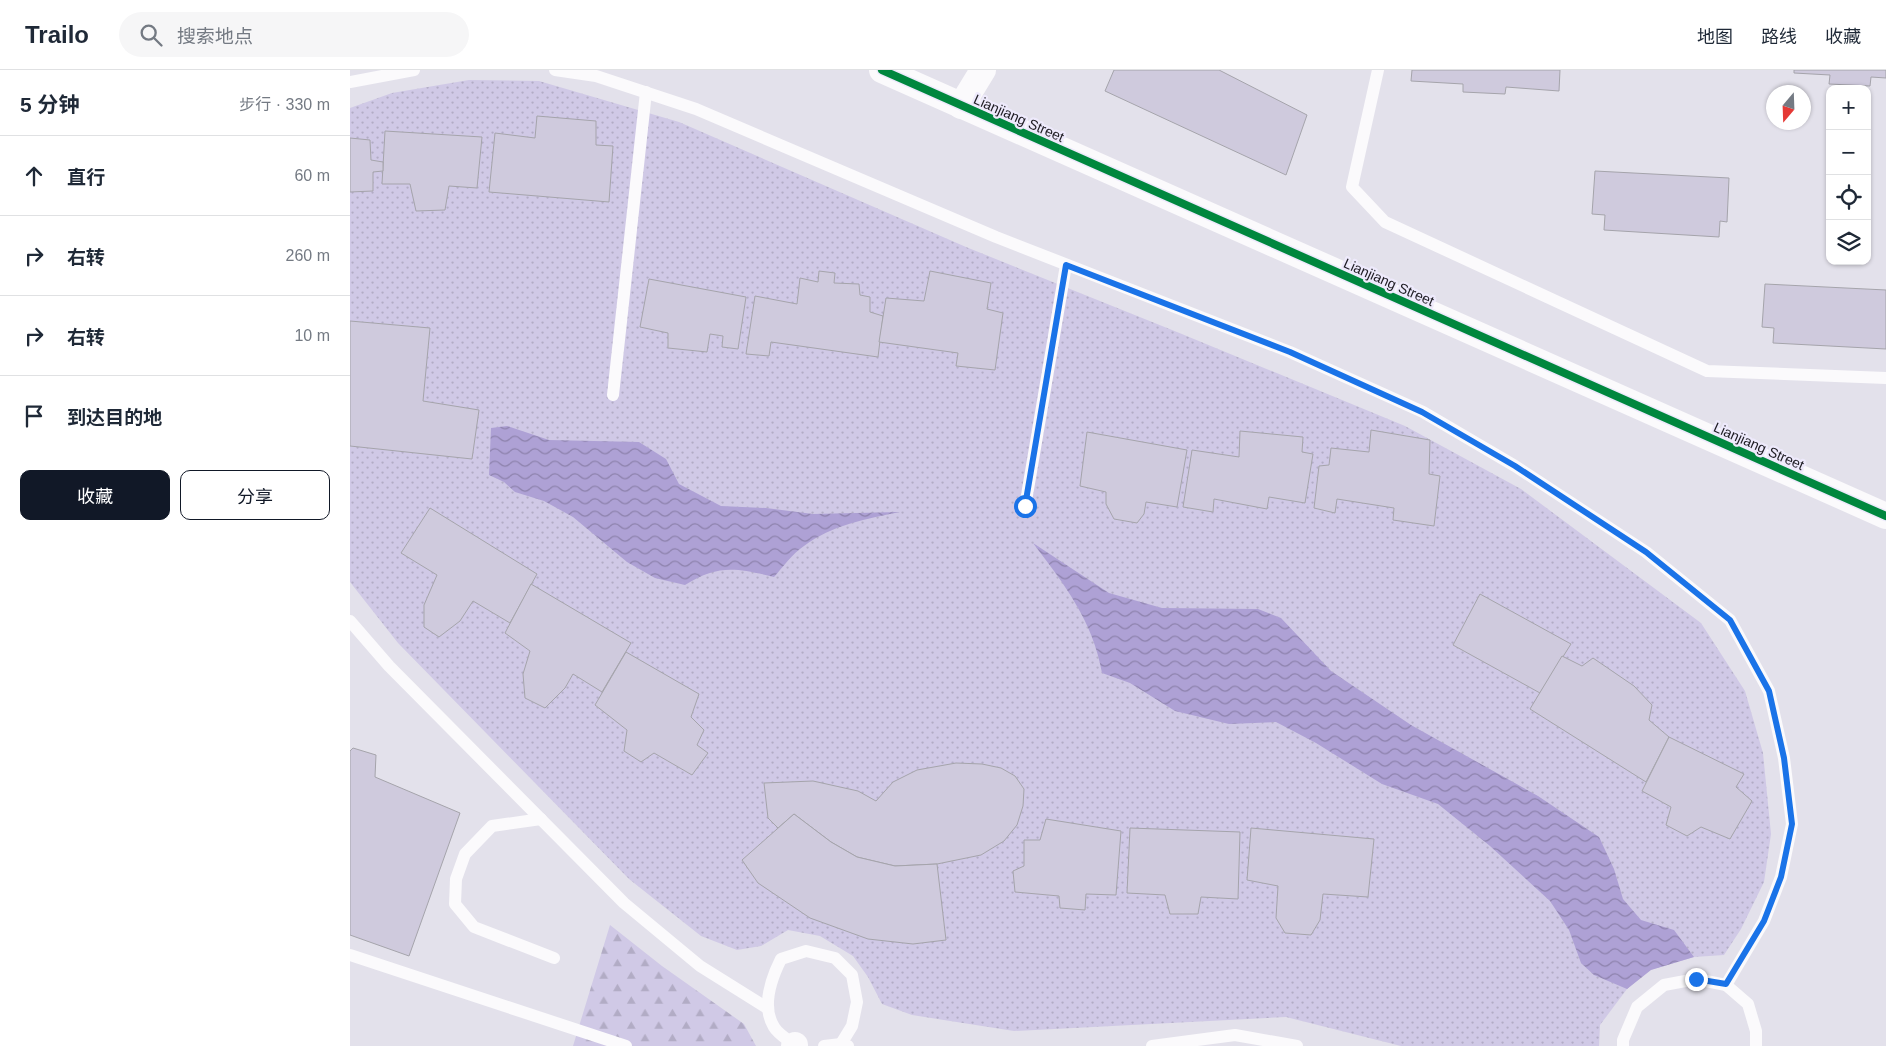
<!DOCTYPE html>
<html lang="zh">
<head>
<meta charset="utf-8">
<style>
  body { margin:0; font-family:Arial,"Noto Sans SC",sans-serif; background:#f6f6f7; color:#1f2937 }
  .controls { position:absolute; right:15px; top:15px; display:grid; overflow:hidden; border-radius:10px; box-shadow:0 1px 4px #0004 }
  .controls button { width:45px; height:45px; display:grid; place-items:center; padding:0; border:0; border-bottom:1px solid #e0e1e3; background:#fff; color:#1f2937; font:25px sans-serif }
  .compass { position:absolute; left:1416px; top:15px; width:45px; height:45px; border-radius:50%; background:#fff; box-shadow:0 1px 4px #0004; rotate:199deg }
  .stop { position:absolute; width:15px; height:15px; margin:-11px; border:4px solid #1a73e8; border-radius:50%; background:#fff }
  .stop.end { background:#1a73e8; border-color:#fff; box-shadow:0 1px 5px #0008 }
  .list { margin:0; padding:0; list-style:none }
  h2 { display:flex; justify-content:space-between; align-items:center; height:65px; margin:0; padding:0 20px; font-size:21px }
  h2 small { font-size:16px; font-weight:400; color:#747a83 }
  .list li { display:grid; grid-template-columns:32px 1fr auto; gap:15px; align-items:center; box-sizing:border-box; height:80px; padding:0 20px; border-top:1px solid #e0e1e3 }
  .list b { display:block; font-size:19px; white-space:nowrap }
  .list em { font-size:16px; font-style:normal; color:#747a83 }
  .actions { display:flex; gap:10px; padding:15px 20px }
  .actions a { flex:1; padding:11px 0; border:1px solid #111827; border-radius:10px; text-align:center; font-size:18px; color:#111827 }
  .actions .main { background:#111827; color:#fff }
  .icon { flex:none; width:28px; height:28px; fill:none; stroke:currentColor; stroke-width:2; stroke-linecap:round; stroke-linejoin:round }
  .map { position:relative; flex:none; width:1536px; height:976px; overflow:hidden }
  header { display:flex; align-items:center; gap:30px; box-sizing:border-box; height:70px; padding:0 25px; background:#fff; border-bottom:1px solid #e0e1e3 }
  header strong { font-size:24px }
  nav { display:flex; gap:28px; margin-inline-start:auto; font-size:18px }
  .search { width:350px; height:45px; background:#f6f6f7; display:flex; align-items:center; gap:12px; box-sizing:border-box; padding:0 18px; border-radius:28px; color:#747a83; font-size:19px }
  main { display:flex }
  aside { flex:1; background:#fff }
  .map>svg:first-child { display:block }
  .grass { fill:url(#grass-dots) }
  .forest { fill:url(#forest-firs) }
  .water { fill:url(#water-waves) }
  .building { fill:#cfcadd; stroke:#a5a4ab }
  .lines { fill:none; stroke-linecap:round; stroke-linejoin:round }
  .service { stroke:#fbfafc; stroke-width:12 }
  .minor { stroke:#fbfafc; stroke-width:26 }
  .cycleway-casing { stroke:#eeeafc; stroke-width:11 }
  .cycleway { stroke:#00873e; stroke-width:8 }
  .route { stroke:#1a73e8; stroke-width:6 }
  .labels { text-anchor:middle; stroke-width:4.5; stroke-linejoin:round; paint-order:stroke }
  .street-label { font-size:14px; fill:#1e1c23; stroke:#eeeafc }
</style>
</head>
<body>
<header>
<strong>Trailo</strong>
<div class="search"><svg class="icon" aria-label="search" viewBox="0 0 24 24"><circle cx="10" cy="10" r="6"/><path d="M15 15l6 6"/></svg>搜索地点</div>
<nav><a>地图</a><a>路线</a><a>收藏</a></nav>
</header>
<main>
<aside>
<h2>5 分钟<small>步行 · 330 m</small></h2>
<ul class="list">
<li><svg class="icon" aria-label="ahead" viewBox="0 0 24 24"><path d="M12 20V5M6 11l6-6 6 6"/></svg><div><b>直行</b></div><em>60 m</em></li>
<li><svg class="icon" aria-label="right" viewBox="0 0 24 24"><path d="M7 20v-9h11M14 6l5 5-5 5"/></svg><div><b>右转</b></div><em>260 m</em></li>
<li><svg class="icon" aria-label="right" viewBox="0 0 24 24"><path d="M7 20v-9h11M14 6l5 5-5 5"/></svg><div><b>右转</b></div><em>10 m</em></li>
<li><svg class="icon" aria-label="arrive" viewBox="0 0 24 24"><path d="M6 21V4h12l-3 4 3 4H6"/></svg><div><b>到达目的地</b></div></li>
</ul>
<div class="actions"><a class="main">收藏</a><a>分享</a></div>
</aside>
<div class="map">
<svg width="1536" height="976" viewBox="0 0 1536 976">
  <defs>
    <pattern id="grass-dots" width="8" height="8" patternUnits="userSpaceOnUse" patternTransform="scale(1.25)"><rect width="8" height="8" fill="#d0c9e6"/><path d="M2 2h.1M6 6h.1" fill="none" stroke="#b2acc5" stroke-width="1.8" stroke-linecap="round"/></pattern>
    <pattern id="forest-firs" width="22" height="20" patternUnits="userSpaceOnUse" patternTransform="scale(1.25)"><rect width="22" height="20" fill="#d0c9e6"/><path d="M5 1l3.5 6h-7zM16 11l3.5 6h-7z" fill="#b2acc5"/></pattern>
    <pattern id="water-waves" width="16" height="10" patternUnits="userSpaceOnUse" patternTransform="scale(1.25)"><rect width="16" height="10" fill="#aea1d5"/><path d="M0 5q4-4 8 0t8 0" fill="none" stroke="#8d82ac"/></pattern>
  </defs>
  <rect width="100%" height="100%" fill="#e3e1eb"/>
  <polygon class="grass" points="119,10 189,11 329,52 616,177 827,262 1055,356 1171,419 1351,553 1395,621 1413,683 1421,764 1414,812 1391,859 1374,885 1344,887 1300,900 1277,919 1250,955 1249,976 1051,976 936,947 664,961 562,945 532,934 518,907 503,886 470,866 438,860 411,876 387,880 351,866 279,809 48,573 0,512 0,38 42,23"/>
  <polygon class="forest" points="260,855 312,896 394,954 406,976 223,976"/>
  <g class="water">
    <path d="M157,356L199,370L289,372L316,389L329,414L371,436L416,438L463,444L550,442C516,449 482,455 454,476C442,484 433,497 424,507C387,498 368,494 335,515L305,508L277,492L223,447L194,431L165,422L154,412L139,405L141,358Z"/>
    <path d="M683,473L759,523L812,538L908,539L931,548L981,601L1061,655L1188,726L1249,767L1264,799L1273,829L1291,850L1324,860L1344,887L1301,900L1277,919L1244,905L1231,893L1219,860L1200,831L1140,776L1088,734L1032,714L966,673L926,652L879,654L825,641L780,613L752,603C743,551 714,514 683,473Z"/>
  </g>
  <g class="building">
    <polygon points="764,0 869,0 957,45 936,105 755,21"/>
    <polygon points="1062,0 1210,0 1209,21 1156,17 1155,24 1113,22 1113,14 1061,11"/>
    <polygon points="1444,0 1536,0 1536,8 1521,7 1520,16 1479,14 1480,5 1444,3"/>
    <polygon points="187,46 246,51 246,75 263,76 259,132 139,122 145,63 185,68"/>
    <polygon points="35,61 132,67 127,118 99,116 95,140 66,141 60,114 32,114"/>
    <polygon points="0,68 20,70 21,90 33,92 33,101 23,102 23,121 0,122"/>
    <polygon points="1245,101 1379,108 1377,152 1370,151 1369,167 1254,160 1255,145 1242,144"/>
    <polygon points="469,201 485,203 484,213 509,214 510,225 520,227 520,242 533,246 528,287 421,272 419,286 396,284 405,226 447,234 450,208 468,212"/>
    <polygon points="580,201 641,213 637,239 653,243 645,300 606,296 608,283 529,272 536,228 574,231"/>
    <polygon points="299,209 396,227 388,279 372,277 373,266 360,264 357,282 318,278 318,263 290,257"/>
    <polygon points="1415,214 1536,220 1536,279 1423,273 1424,258 1412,257"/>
    <polygon points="0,251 80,258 73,331 129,340 122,389 0,376"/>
    <polygon points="1021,360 1080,370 1079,404 1090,406 1084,456 1043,450 1044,438 987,429 985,443 964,438 969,396 979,395 981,378 1019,382"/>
    <polygon points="890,361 953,367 952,382 963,384 955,433 919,427 917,439 864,429 863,442 833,437 842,380 889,387"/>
    <polygon points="737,362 837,380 827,437 796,432 794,444 787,453 764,449 756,434 756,422 730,416"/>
    <polygon points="80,438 187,504 160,553 123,531 110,551 89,567 74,557 74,535 87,505 51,483"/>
    <polygon points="181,514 281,573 252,622 223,604 215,618 195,638 175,628 173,604 180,581 155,563"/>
    <polygon points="1130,524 1221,574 1190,623 1103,575"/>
    <polygon points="276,582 349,624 341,647 354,660 347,675 358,683 342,705 304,683 291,692 274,681 277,660 245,635"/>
    <polygon points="1212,586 1232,596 1243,588 1284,616 1302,635 1299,650 1319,667 1296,712 1180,639"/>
    <polygon points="1319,667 1394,704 1386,717 1402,731 1380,769 1351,757 1337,766 1316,755 1321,737 1292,721"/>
    <polygon points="3,678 26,685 25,707 110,743 59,886 0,865 0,681"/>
    <polygon points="606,693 632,694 651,698 665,706 674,719 673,736 667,755 654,771 631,785 587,794 545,796 507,787 481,772 444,744 428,758 418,748 414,713 463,711 508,721 526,731 543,712 567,700"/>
    <polygon points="444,744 481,772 507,787 545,796 587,794 596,870 563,874 518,869 460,848 408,813 392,790"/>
    <polygon points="696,749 771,761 766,825 736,824 735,840 710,838 709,826 665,822 663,801 674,796 674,770 690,770"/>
    <polygon points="780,758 890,762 888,829 851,827 848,844 820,844 815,825 777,823"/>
    <polygon points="901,758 1024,769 1018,827 973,824 970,850 961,865 935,863 926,848 928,816 897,810"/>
  </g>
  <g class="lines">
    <g class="service">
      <polyline points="205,0 246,6 346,39 646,167 940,282 1073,342 1165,396 1296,482 1380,550 1419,621 1434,688 1442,754 1431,807 1414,851 1376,915"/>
      <polyline points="1028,0 1002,117 1035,152 1357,301 1536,308"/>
      <polyline points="0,12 64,0"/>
      <polyline points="263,325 296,22"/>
      <polyline points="675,437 716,195"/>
      <polyline points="0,551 39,596 274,833 350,896 417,938"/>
      <polyline points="191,749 142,756 115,784 106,809 105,834 124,857 204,888"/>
      <polyline points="0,885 276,976"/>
      <path d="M449,975H445C438,970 428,964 424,957C411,936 421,909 431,889L456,881L485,888L502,905L507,932L502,956L491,974"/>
      <polyline points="474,976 491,974 498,976"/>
      <polyline points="802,976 885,965 947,976"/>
      <polyline points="1273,976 1273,970 1287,937 1314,915 1346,909 1376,915 1398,934 1406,961 1406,976"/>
    </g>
    <g class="minor">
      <polyline points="532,0 1536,446"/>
      <polyline points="611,36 633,0"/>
      <polyline points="444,976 445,975"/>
    </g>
    <g class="cycleway-casing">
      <polyline id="cycleway" points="532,0 1536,446"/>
    </g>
    <use href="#cycleway" class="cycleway"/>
  </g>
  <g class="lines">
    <polyline class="route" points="675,436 716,195 940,282 1072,342 1165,396 1296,482 1380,550 1419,621 1434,688 1442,754 1431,807 1414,851 1376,914 1346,909"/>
  </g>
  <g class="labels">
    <g class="street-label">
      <text transform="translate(669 48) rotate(24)" y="5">Lianjiang Street</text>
      <text transform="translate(1039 212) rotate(24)" y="5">Lianjiang Street</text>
      <text transform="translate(1409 376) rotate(24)" y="5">Lianjiang Street</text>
    </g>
  </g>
</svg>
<div class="controls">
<button>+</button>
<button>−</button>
<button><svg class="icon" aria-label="locate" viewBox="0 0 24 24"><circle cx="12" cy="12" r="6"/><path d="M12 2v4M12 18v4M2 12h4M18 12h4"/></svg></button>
<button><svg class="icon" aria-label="layers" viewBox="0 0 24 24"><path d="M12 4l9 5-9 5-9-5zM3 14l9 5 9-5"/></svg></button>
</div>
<svg class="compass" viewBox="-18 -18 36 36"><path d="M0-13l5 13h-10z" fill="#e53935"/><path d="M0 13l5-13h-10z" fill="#747a83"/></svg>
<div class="stop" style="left:675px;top:436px"></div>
<div class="stop end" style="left:1346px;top:909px"></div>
</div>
</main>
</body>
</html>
